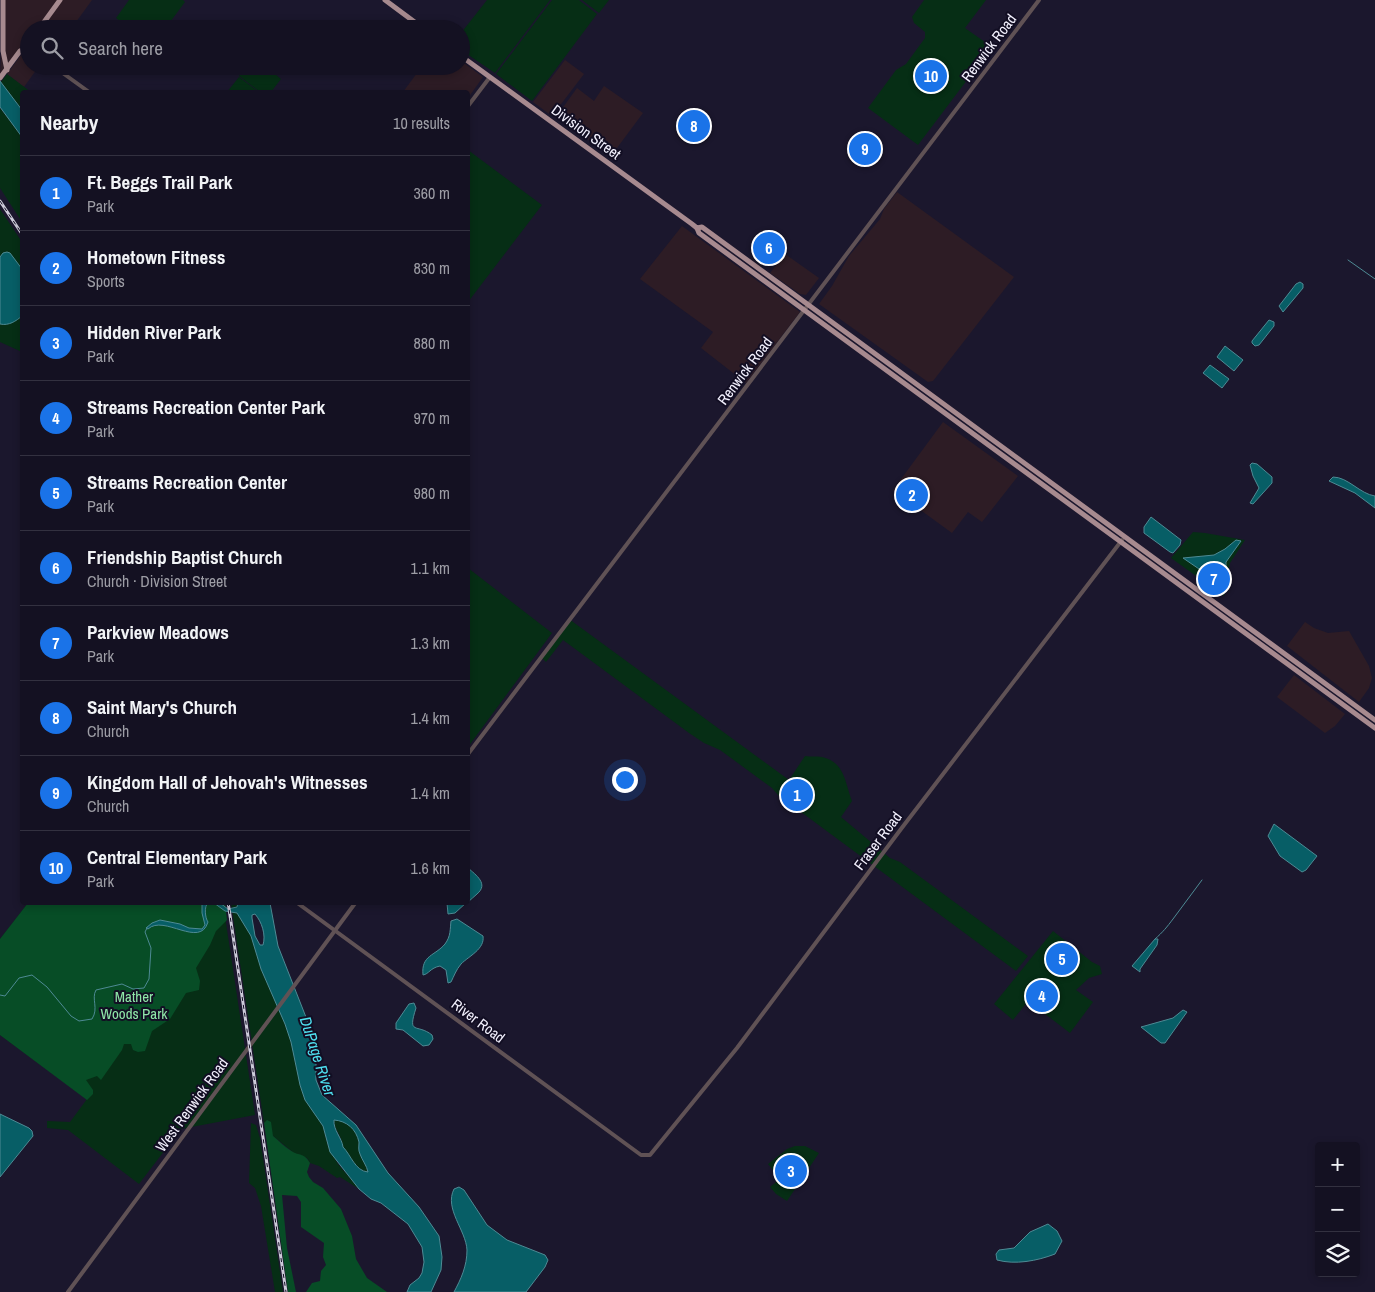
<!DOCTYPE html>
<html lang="en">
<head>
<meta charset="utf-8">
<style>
  body { margin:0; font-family:"Archivo Narrow",sans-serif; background:#1d1a2a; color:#f1f3f6 }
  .controls { position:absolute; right:15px; bottom:15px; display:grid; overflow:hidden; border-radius:5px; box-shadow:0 2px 8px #0003 }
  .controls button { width:45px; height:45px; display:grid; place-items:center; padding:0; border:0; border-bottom:1px solid #333140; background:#141122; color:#f1f3f6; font:25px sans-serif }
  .you { position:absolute; left:624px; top:779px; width:18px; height:18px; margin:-12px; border:4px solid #fff; border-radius:50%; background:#1a73e8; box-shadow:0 0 0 8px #1a73e833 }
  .badge { display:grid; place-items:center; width:32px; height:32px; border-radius:50%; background:#1a73e8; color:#fff; font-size:16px; font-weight:700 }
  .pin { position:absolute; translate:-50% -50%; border:2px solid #fff; box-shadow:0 1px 5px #0006 }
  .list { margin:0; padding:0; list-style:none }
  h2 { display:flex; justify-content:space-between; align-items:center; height:65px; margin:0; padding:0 20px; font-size:21px }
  h2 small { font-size:16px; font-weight:400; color:#9d9da5 }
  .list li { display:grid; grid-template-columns:32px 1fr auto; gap:15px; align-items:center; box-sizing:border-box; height:75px; padding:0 20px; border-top:1px solid #333140 }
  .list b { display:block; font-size:19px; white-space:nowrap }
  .list p { margin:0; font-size:16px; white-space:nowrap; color:#9d9da5 }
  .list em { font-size:16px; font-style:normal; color:#9d9da5 }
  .icon { flex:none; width:28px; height:28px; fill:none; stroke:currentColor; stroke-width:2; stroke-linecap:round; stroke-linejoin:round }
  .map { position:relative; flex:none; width:1375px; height:1292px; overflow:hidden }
  .search { position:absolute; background:#141122; box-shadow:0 2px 8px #0003; left:20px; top:20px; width:450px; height:55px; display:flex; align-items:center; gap:12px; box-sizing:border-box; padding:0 18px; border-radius:28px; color:#9d9da5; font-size:19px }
  .panel { position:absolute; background:#141122; box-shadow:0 2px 8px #0003; left:20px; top:90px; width:450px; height:815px; border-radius:5px }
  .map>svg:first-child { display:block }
  .commercial { fill:#2d1c25 }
  .green { fill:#062e15 }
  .forest { fill:#074d26 }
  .water { fill:#075e66; stroke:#4e8a94; fill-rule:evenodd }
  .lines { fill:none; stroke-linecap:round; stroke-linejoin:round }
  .stream { stroke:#4e8a94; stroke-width:1 }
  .minor { stroke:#605255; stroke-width:4 }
  .major { stroke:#a78a8f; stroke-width:5 }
  .rail-casing { stroke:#cdcbda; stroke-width:3 }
  .rail { stroke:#120e23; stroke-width:1; stroke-dasharray:4; stroke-linecap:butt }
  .labels { text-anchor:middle; stroke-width:4; stroke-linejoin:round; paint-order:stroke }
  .street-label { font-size:15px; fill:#f3f1fe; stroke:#120e23 }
  .park-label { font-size:15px; fill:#8fe7a8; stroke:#120e23 }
  .water-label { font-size:16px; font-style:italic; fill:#4fdfef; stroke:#120e23 }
</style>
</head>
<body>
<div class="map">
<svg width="1375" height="1292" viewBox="0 0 1375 1292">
  <rect width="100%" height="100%" fill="#1b172d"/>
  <g class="commercial">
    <polygon points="3,0 59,0 37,29 29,29 29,41 0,75"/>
    <polygon points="62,0 92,0 71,29 40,29"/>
    <polygon points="29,44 29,66 39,66 24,87 7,74"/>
    <polygon points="565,60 584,74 552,116 533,102"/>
    <polygon points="461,61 483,77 468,98 468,92 403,92 420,69 416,66 461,66"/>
    <polygon points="604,86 643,113 611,156 556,117 577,88 594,101"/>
    <polygon points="897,192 1014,277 933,381 928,382 819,304 832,286 849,256 880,219 884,209"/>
    <polygon points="682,226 800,312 746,383 701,348 713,332 640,279"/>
    <polygon points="785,254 819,278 806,295 800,294 770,273"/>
    <polygon points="943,422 1018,476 982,522 968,512 952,533 893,490"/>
    <polygon points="1305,622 1314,628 1328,633 1349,631 1369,666 1372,678 1369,688 1359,702 1287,646"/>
    <polygon points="1294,675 1345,714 1335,726 1325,733 1277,697"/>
  </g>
  <g class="green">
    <polygon points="129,0 183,0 185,2 165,29 130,29 116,18"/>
    <polygon points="487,0 550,0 495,73 461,50 461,33"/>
    <polygon points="552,0 579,0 597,14 532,101 496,74"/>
    <polygon points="582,0 609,0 599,13"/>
    <polygon points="924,0 986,0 965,28 992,47 918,145 868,108 896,70 906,64 925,38 925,32 914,23 912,17"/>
    <polygon points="246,66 265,66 281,79 271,92 260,92 239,76"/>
    <polygon points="7,74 31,92 22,92 22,110 1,82"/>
    <polygon points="239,77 259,92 227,92"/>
    <polygon points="0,108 22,137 22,222 0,188"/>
    <polygon points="468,150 542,205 468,302"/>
    <polygon points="0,209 22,242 22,352 0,342"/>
    <polygon points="1193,532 1205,533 1245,540 1230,563 1224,596 1171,558"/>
    <polygon points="468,568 552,633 468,747"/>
    <path d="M569,619L789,780L805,756C811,757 816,756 822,757C845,762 845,783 852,801L841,817L890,858L900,862L1028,956L1016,971L778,795L772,788L720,750L704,743L689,733L563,640L546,662L541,657Z"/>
    <polygon points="28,903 223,903 255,1115 181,1129 139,1184 68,1130 47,1128 47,1121 70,1122 87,1099 0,1035 0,939"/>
    <polygon points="231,903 238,903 236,910 251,936 261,969 285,1024 291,1042 300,1085 305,1100 323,1126 328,1146 338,1164 359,1189 340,1177 337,1178 319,1166 310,1163 307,1158 294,1153 273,1136 267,1120 264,1123"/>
    <polygon points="1053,931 1092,962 1100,966 1102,974 1089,978 1076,990 1093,1002 1070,1033 1028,1001 1013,1020 994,1004"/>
    <path d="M334,1120C347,1120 356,1129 359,1142C359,1146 358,1150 360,1154C362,1160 367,1166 368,1172C359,1172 346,1154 343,1147C341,1145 342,1142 341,1139C339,1133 334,1128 334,1120Z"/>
    <polygon points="251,1123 256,1125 260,1138 283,1292 275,1292 261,1206 255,1188 249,1183"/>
    <polygon points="795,1146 805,1146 819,1153 787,1201 776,1194 770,1187 780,1179 768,1164 787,1149"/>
  </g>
  <g class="forest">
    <polygon points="28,903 225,903 227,920 216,931 210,945 196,968 200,981 199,990 186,993 170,1019 152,1031 145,1051 138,1052 133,1050 131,1044 124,1044 122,1050 101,1080 97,1076 86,1080 93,1090 93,1094 87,1100 0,1035 0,939"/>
    <path d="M267,1120L271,1122L273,1136C279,1141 286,1148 293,1152C301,1156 304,1153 310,1163L307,1172L309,1177L313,1182L323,1188L341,1209L352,1236L356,1259L367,1278L387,1292H306L312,1283L320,1281L321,1271L326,1265L323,1257L324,1243L301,1227V1202L297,1196L282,1195L287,1248L296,1292H288L264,1123Z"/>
  </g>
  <g class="water">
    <polygon points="0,81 22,110 22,137 0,107"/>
    <path d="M7,252L10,253L22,269V316C16,321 9,326 0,324V257L3,253Z"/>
    <polygon points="1300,282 1303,284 1303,288 1283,312 1279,306 1296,284"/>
    <polygon points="1269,320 1274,322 1274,326 1259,345 1255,346 1252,343 1252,341"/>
    <polygon points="1225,346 1243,360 1234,371 1217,357"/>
    <polygon points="1210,365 1229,379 1222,388 1203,373"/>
    <polygon points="1252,463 1257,464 1272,477 1272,483 1253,504 1250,503 1259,488 1253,476 1250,465"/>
    <path d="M1333,477C1348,477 1360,494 1375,496V508L1355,493L1329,481Z"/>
    <polygon points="1151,517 1181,540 1180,545 1173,553 1170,552 1144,533 1144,527"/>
    <polygon points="1236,540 1241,541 1226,562 1226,580 1221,584 1183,558 1214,555 1225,549"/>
    <polygon points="1274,824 1317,856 1306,870 1302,872 1280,856 1268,836"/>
    <path d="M468,868C476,875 489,884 477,894C474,897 471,899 468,902Z"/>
    <polygon points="467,902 455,913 448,914 447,903"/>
    <path d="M202,903H208C204,906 205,918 208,922C200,949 164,914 148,929L146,928L152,923L160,920L180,924L189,928L202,929L205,925L202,913Z"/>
    <path d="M214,903H220L228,909L237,907L238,903H270L278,946L313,1035L316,1052V1080L322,1095L356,1125L388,1173L419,1207L439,1236L442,1257L441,1270L431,1292H407L410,1285L419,1278L422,1273L424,1262L422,1247L408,1224L381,1203L371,1199L359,1189L330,1152L323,1126L305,1100L300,1085L291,1042L285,1024L261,969L251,936L237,913L225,911ZM255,914C262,922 266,935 263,945H260L255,936L252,918V915ZM334,1120C347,1121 356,1129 359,1142C359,1146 358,1150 360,1154C362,1160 367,1166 368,1172C355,1171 351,1155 343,1147C342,1138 333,1130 334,1120Z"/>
    <path d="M457,919L483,936C485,949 469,956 461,964C456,970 454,976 451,982L448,983L446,970L440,966C430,968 429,974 423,975C421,955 435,956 445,944C451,936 450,929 451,921Z"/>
    <polygon points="1155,939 1158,939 1157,945 1140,969 1140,972 1132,966"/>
    <path d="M414,1003L416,1008C407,1036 417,1023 432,1035L433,1039L429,1045L423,1046L403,1030L396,1029V1023L409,1004Z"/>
    <polygon points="1183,1010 1187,1012 1165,1043 1161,1043 1141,1027 1173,1018"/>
    <polygon points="0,1114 29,1128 32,1131 33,1136 0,1177"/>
    <path d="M459,1187L464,1190L487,1225L507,1240L545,1255L548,1260L545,1267L526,1292H454C461,1279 467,1266 467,1250C466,1230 444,1209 454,1189Z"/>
    <path d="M1048,1224L1057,1231L1062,1241L1055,1254C1037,1261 1015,1265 997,1260L996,1254L999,1250L1014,1248L1030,1232Z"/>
  </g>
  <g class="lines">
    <g class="stream">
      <polyline points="1348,260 1375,279"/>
      <path d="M1155,939C1163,932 1167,927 1173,919L1202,880"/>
      <path d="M0,995L5,996L19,978L32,975L47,987L71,1016L79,1021L92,1019C99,1008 91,999 96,990L122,984L133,989L144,988L149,979L151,948L145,932L147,928"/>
    </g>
    <g class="minor">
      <polyline points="53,66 89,92"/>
      <polyline points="468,106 490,77"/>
      <polyline points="468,754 1039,0"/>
      <polyline points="296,902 641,1155 650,1155 737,1048 901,829 1122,540"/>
      <polyline points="68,1292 356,902"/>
    </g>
    <g class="major">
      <polyline points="3,0 3,51 7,70"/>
      <polyline points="385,0 424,29"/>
      <polyline points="39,29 60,0"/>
      <polyline points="23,50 29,42"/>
      <polyline points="461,56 692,224 697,228 702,227 1375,720"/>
      <polyline points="0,78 20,51 24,49"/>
      <polyline points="697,228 699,233 1375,728"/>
    </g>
    <g class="rail-casing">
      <g id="rail">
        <polyline points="0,201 22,234"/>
        <polyline points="228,902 286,1292"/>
      </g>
    </g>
    <use href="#rail" class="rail"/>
  </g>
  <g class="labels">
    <g class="street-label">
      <text transform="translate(989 48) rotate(-53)" y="5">Renwick Road</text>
      <text transform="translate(586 132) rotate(36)" y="5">Division Street</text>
      <text transform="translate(745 371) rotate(-53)" y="5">Renwick Road</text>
      <text transform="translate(878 841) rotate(-53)" y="5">Fraser Road</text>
      <text transform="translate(478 1021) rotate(37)" y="5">River Road</text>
      <text transform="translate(192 1105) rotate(-54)" y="5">West Renwick Road</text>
    </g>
    <g class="park-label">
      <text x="134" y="1002">Mather<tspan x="134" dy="17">Woods Park</tspan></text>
    </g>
    <g class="water-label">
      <text transform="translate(318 1056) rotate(72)" y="6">DuPage River</text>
    </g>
  </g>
</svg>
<div class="controls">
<button>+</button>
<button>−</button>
<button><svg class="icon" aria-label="layers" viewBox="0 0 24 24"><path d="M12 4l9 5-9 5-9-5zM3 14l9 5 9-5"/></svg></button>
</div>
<div class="you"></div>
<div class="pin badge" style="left:797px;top:795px">1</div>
<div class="pin badge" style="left:912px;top:495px">2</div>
<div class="pin badge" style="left:791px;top:1171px">3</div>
<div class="pin badge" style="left:1042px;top:996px">4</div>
<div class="pin badge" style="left:1062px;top:959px">5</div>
<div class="pin badge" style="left:769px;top:248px">6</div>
<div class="pin badge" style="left:1214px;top:579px">7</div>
<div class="pin badge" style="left:694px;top:126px">8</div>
<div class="pin badge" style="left:865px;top:149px">9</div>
<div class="pin badge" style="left:931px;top:76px">10</div>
<div class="search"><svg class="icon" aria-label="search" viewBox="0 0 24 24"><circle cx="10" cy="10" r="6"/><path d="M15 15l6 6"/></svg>Search here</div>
<section class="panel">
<h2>Nearby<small>10 results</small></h2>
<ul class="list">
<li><span class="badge">1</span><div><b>Ft. Beggs Trail Park</b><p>Park</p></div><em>360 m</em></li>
<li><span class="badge">2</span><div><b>Hometown Fitness</b><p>Sports</p></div><em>830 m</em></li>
<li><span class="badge">3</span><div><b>Hidden River Park</b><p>Park</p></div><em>880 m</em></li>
<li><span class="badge">4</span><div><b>Streams Recreation Center Park</b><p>Park</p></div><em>970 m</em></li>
<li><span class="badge">5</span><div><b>Streams Recreation Center</b><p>Park</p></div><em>980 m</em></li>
<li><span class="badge">6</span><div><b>Friendship Baptist Church</b><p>Church · Division Street</p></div><em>1.1 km</em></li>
<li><span class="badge">7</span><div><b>Parkview Meadows</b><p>Park</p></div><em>1.3 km</em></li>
<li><span class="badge">8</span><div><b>Saint Mary's Church</b><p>Church</p></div><em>1.4 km</em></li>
<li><span class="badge">9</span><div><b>Kingdom Hall of Jehovah's Witnesses</b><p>Church</p></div><em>1.4 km</em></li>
<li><span class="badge">10</span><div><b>Central Elementary Park</b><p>Park</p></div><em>1.6 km</em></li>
</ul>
</section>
</div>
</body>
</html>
